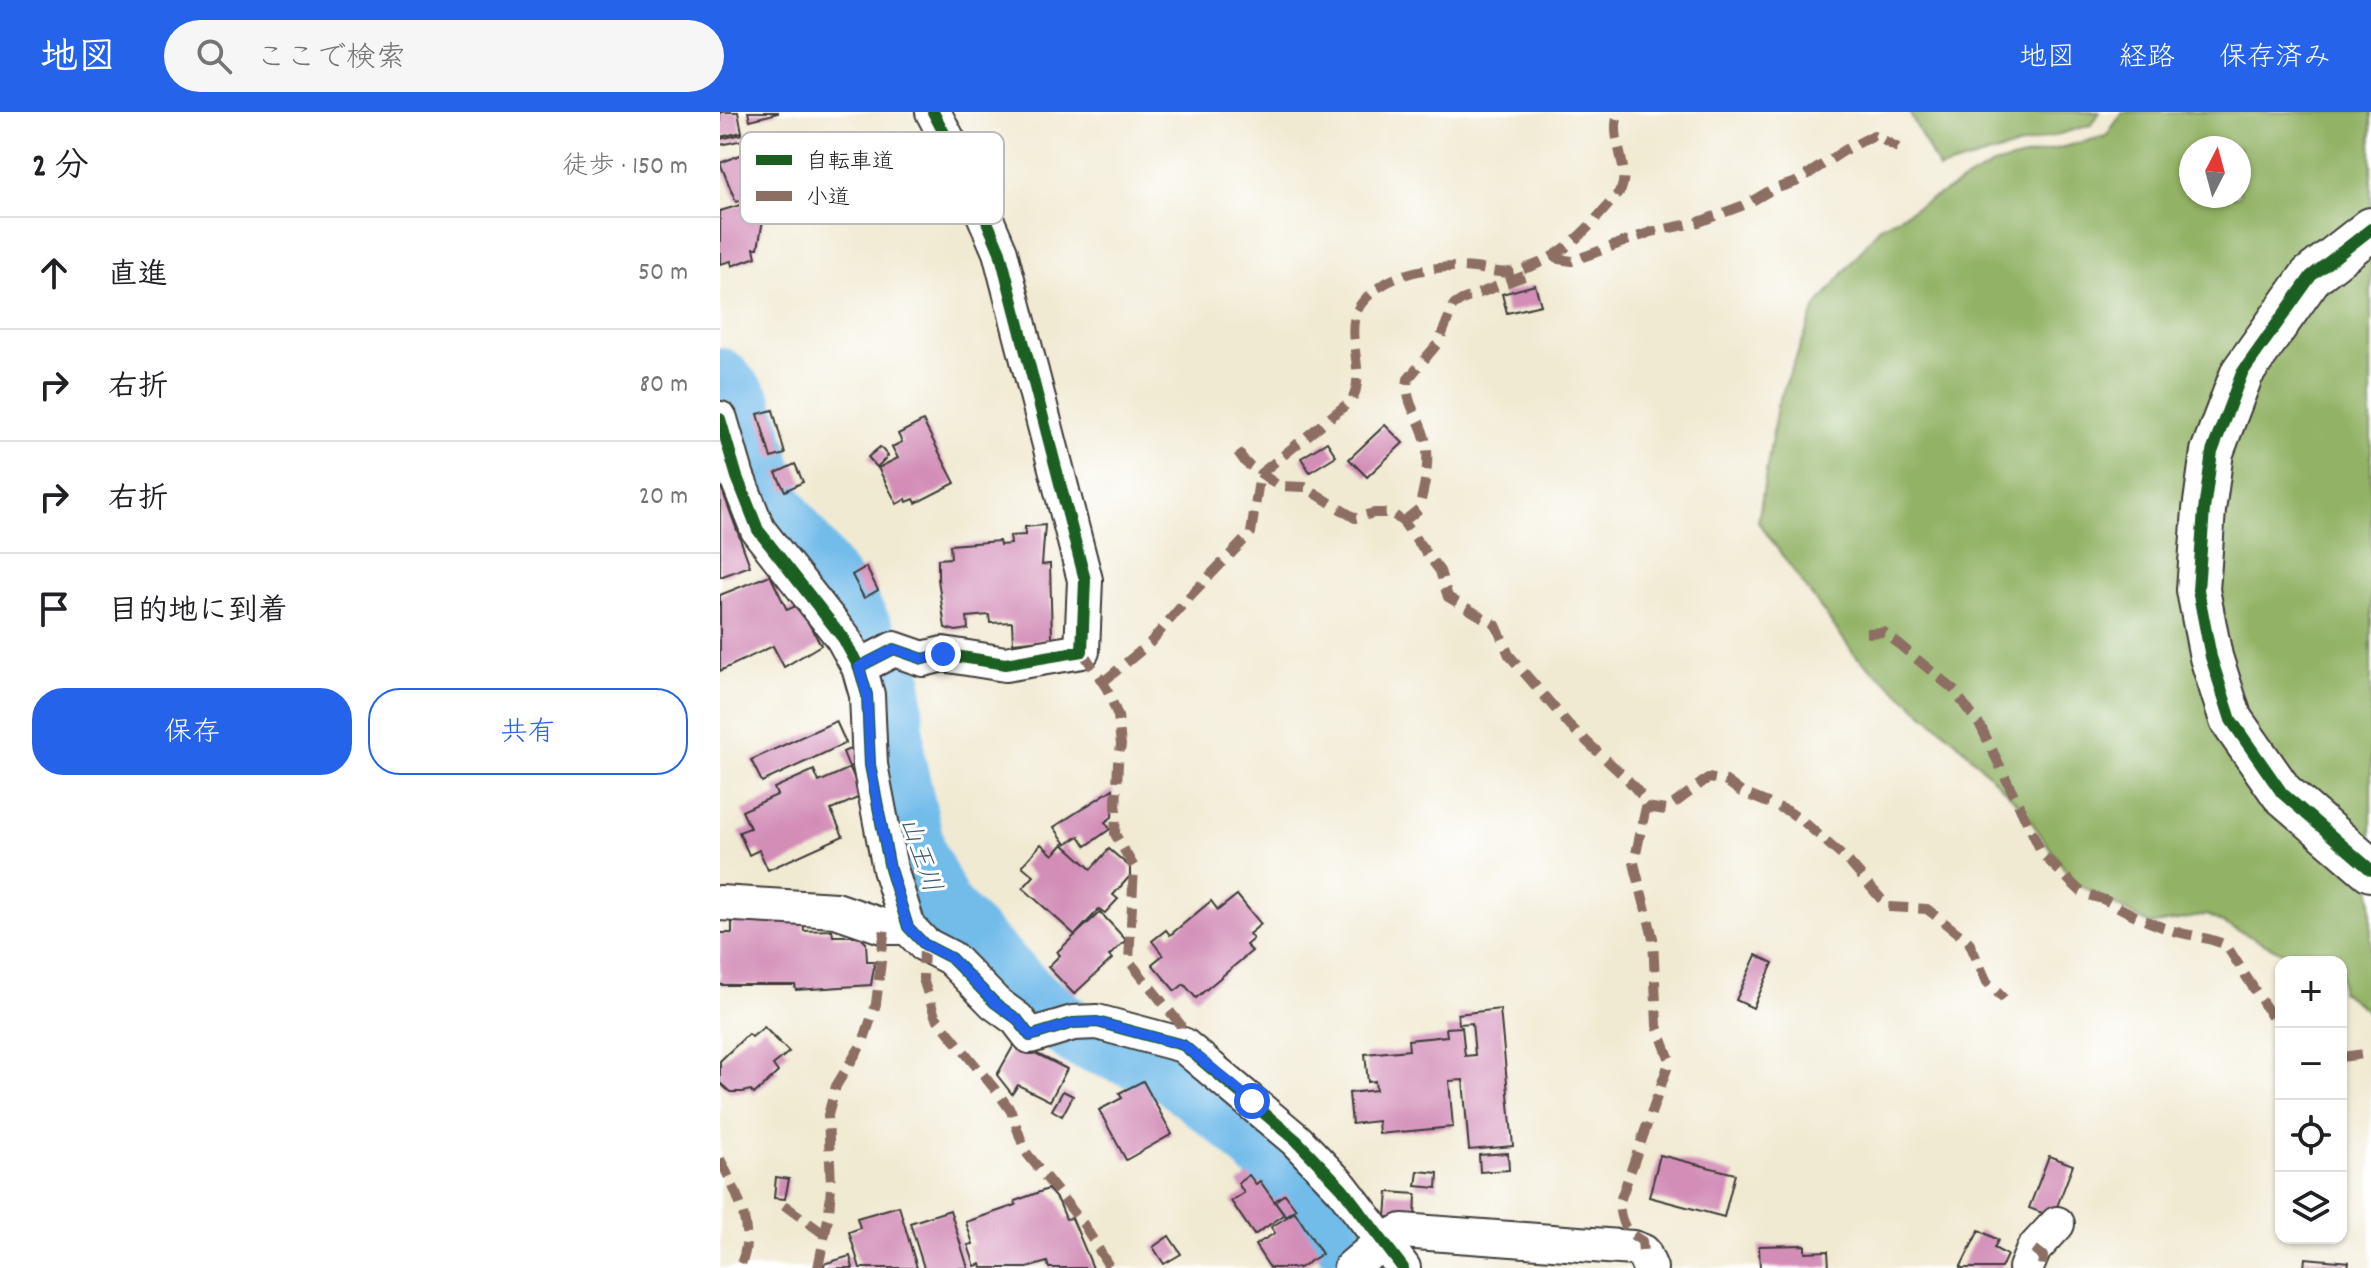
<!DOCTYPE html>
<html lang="ja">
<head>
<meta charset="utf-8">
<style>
  body { margin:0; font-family:Dekko,"Klee One",sans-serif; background:#f6f6f6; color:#202124 }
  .controls { position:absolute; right:24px; bottom:24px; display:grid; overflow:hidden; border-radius:16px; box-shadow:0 2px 6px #0004 }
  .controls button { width:72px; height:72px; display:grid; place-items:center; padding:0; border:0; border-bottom:2px solid #e0e0e0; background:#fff; color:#202124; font:40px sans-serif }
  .compass { position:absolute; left:1459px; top:24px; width:72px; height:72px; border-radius:50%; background:#fff; box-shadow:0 2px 6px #0004; rotate:6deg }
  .stop { position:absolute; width:24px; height:24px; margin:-18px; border:6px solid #2563eb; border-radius:50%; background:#fff }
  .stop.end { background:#2563eb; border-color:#fff; box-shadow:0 2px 8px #0008 }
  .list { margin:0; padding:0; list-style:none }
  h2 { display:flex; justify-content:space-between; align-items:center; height:104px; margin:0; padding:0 32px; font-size:34px }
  h2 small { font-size:26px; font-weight:400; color:#757577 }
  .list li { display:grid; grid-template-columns:52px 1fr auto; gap:24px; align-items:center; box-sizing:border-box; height:112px; padding:0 32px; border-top:2px solid #e0e0e0 }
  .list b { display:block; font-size:30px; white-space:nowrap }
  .list em { font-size:26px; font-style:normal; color:#757577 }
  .actions { display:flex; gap:16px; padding:24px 32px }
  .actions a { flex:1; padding:18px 0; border:2px solid #2563eb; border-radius:32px; text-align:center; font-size:28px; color:#2563eb }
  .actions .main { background:#2563eb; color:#fff }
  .icon { flex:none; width:44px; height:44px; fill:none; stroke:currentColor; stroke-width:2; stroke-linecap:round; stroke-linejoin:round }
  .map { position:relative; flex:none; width:1651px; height:1156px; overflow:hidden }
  header { display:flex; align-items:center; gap:48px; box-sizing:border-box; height:112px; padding:0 40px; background:#2563eb; color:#fff }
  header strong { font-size:38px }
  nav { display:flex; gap:44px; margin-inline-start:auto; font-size:28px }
  .search { width:560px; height:72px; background:#f6f6f6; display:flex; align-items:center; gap:20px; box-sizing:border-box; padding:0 28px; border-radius:44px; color:#757577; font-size:30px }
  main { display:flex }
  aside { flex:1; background:#fff }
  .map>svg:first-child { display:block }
  .forest { fill:#92b265; stroke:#576740; stroke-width:2; fill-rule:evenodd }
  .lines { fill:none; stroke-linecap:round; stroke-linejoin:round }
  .river { stroke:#72bcea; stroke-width:62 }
  .building { fill:#d38eb8 }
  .minor-casing { stroke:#3c3b37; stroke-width:38 }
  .tertiary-casing { stroke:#3c3b37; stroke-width:46 }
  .minor { stroke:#fff; stroke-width:34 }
  .tertiary { stroke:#fff; stroke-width:42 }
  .quiet { stroke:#8d6e63; stroke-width:10; stroke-dasharray:20 10; stroke-linecap:butt }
  .cycleway-casing { stroke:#fff; stroke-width:17 }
  .cycleway { stroke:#1b5e20; stroke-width:12 }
  .route { stroke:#2563eb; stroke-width:10 }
  .labels { text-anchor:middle; stroke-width:6; stroke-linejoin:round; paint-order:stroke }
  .water-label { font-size:26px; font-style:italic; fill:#3e5c6e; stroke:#fff }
  .key { fill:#fff; stroke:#bbb; stroke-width:2 }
  .key-label { font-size:22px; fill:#1c1c1c }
</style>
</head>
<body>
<header>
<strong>地図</strong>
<div class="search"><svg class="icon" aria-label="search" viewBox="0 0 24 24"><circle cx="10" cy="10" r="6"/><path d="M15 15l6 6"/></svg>ここで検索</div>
<nav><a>地図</a><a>経路</a><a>保存済み</a></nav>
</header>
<main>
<aside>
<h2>2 分<small>徒歩 · 150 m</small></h2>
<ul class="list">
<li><svg class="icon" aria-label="ahead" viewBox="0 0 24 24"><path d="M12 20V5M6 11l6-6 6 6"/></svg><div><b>直進</b></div><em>50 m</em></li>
<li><svg class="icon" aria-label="right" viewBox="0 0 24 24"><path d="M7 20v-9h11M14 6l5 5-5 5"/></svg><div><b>右折</b></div><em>80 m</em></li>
<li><svg class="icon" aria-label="right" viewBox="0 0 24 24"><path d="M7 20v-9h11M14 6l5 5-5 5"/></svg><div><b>右折</b></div><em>20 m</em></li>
<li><svg class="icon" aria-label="arrive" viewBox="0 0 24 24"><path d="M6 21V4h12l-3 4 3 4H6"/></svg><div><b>目的地に到着</b></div></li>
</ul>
<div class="actions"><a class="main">保存</a><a>共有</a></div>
</aside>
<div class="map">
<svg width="1651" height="1156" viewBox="0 0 1651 1156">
  <rect width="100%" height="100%" fill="#fff"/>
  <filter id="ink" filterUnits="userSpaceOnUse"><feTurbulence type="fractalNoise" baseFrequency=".0125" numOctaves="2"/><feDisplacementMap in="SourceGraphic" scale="16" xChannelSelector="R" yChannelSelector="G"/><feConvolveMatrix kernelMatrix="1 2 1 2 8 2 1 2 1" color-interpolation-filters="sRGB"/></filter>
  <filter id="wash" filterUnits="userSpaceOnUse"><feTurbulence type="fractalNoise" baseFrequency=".006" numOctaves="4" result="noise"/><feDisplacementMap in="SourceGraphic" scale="32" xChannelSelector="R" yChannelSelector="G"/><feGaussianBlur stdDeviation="1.8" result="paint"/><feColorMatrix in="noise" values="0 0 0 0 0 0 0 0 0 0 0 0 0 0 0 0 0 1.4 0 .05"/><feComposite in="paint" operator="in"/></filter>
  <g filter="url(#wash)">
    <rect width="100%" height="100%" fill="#f1ead3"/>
    <g class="forest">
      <polygon points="1189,0 1380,0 1371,13 1219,57"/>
      <path d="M1403,0H1651V902L1621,879V850H1582L1487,803L1430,813L1353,769L1301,695L1237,630L1135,543L1038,410L1057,294L1095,197L1159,116L1273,53L1386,24ZM1471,36H1519V84H1471Z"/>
    </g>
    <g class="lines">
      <polyline class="river" points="0,267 22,293 53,393 132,500 171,569 174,646 195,740 221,795 309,885 359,924 450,959 522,1016 573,1069 649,1156"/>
    </g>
    <g id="blocks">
      <g class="building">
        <polygon points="0,0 18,0 22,20 0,25"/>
        <polygon points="28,0 58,0 58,1 30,8"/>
        <polygon points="22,22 23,28 0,33 0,27"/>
        <polygon points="40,35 50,59 36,84 16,90 0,51"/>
        <polygon points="30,90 31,106 43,108 38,136 34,136 36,145 12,154 11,149 0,152 0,99"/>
        <polygon points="815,173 821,193 787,201 782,182"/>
        <polygon points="53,298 65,342 51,346 38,302"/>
        <polygon points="203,309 235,371 196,391 194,387 187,390 186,387 177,392 158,356 178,346 172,335 182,330 178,322"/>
        <polygon points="665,313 683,331 647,365 629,347"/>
        <polygon points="607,330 616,344 590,360 581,346"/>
        <polygon points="160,335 168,344 157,355 148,345"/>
        <polygon points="75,352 83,370 65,379 56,361"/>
        <polygon points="0,372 30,454 0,465"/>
        <polygon points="325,413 322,453 330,452 332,527 293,531 292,510 270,511 269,503 247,505 248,517 236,519 225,516 218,467 218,447 231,446 230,433 279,429 280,433 291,432 290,424 305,423 305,415"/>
        <polygon points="146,455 158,478 144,486 132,463"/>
        <polygon points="50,463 67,498 78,493 101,533 64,555 53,534 0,559 0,483"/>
        <polygon points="116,609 126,631 42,670 31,648"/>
        <polygon points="136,634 138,651 129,655 123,640"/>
        <polygon points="130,656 142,684 111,698 123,724 48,758 39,738 29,743 19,720 30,716 22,699 57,683 54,676 94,658 99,670"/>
        <polygon points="393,677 392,705 385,710 390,717 366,734 359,724 346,732 334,715"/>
        <polygon points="321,732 333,743 343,732 371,757 389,737 410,755 410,764 393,783 398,787 385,801 379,797 355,823 303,776 314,764 302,754"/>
        <polygon points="517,783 541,812 529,822 533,827 526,833 532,839 476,886 464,872 455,879 432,852 443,843 432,829 446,818 450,823 491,789 498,798"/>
        <polygon points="380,800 406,828 389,844 392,847 354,882 328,855 340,843 337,840"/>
        <polygon points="83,808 84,819 112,818 113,824 139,824 146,831 147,849 155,849 151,873 76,878 75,873 0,873 0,821 12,821 12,810"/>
        <polygon points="1036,843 1053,851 1033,896 1016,888"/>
        <polygon points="780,897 793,1034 749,1038 743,968 729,969 733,1015 659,1022 658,1009 632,1012 629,981 656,978 655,969 648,970 645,942 689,938 688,928 727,924 726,916 742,915 745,944 755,943 752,911 739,912 738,902"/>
        <polygon points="44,915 69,940 53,953 58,960 34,982 30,978 23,980 10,980 0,971 0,949 28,922 32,925"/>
        <polygon points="295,931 347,957 330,989 298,973 292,982 277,963"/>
        <polygon points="423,969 452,1022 406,1048 379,998 402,986 399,981"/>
        <polygon points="343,979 353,984 342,1004 332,998"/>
        <polygon points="788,1041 789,1058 760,1060 759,1043"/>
        <polygon points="940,1043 1015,1062 1004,1105 929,1085"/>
        <polygon points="1329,1044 1353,1053 1333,1105 1309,1096"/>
        <polygon points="698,1059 718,1061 717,1076 696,1074"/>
        <polygon points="529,1063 536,1072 540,1069 564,1103 534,1123 511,1089 524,1081 518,1071"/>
        <polygon points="56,1065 69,1067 65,1087 54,1086"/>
        <polygon points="328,1077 339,1090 346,1107 352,1106 373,1156 329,1156 327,1150 307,1156 262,1156 261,1152 255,1154 248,1133 253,1132 246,1110 296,1093 295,1089"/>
        <polygon points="668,1080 696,1082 695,1107 666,1105"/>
        <polygon points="565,1082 576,1097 566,1104 555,1089"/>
        <polygon points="179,1094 197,1156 140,1156 129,1120 140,1116 137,1106"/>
        <polygon points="230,1098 248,1156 204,1156 190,1111"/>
        <polygon points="575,1100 602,1142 579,1156 550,1156 535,1133 555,1121 551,1115"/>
        <polygon points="1259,1118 1278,1128 1274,1136 1287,1143 1281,1156 1240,1156"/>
        <polygon points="449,1124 461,1142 444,1152 433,1135"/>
        <polygon points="1085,1133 1085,1140 1108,1139 1109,1156 1040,1156 1039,1134"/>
        <polygon points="130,1144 133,1156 105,1156 103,1152"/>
        <polygon points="1585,1146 1629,1150 1628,1156 1584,1156"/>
      </g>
    </g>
  </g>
  <g filter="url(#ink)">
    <use href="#blocks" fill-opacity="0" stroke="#3c3b37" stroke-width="2"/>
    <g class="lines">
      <g class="minor-casing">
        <g id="minor">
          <polyline points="0,307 17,365 38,418 123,526 139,555 147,583 150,653 170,757 188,815 204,832 231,846 275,891 297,907 310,924 353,911 377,910 463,933 576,1028 622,1076 683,1156"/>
          <polyline points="139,555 174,537 203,547 223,542 285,552 362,539 365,468 280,140 251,72 213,0"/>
          <polyline points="0,791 116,798 165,815 188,815"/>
          <polyline points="631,1156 663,1129 682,1119 913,1136 923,1140 930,1156"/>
          <polyline points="1306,1156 1314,1137 1337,1112"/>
        </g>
      </g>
      <g class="tertiary-casing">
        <polyline id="tertiary" points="1651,117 1591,164 1522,261 1492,340 1484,398 1478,478 1491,545 1511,608 1562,681 1651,758"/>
      </g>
      <use href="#minor" class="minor"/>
      <use href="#tertiary" class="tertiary"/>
      <g class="quiet">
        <polyline points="834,143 839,147 852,149 931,120 979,110 1027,92 1051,78 1076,70 1125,38 1154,23 1178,36"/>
        <path d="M518,340L526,351L559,374L585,375L635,406L654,401H672L683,410L720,459L728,485L776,513L789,543L850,614L908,668L921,683L926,695L914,751L933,826L937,914L950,948L899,1092C901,1112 905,1119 922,1129L923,1140"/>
        <path d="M683,410L699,397C704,375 711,349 705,327C700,305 684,291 688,267L719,230L733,194L742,188L804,164"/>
        <path d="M1146,521L1164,520L1233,577L1246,595L1261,615L1323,743L1358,777C1366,785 1377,784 1387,789C1407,800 1428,811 1451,818C1469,824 1488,825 1506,833L1561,919"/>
        <polyline points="362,539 387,577 398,604 401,633 398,651 395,722 414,755 409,849 460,912 463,933"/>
        <path d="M383,570L430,531L469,485L531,421L540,362L632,288C648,258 621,219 641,192C665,160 716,152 754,156C765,157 779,162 790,160C842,151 869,115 901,78C911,53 888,26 899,0"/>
        <polyline points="926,695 946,698 988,666 1006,669 1021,680 1068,699 1084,710 1129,750 1168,795 1207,797 1249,830 1267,870 1284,887"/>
        <polyline points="204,832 203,867 215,904 278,981 291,999 305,1039 364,1113 390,1156"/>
        <polyline points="1621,945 1651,941"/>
        <path d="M0,1047C16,1080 38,1120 19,1156"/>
        <polyline points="64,1093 104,1122"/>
        <polyline points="1314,1137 1323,1144 1322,1156"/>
        <polyline points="98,1156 109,1102 111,1074 108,1003 116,974 143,930 156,892 165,815"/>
      </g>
      <g class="cycleway-casing">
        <g id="cycleway">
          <polyline points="1651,117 1591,164 1522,261 1492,340 1484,398 1478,478 1491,545 1511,608 1562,681 1651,758"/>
          <polyline points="0,307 17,365 38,418 123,526 139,555 147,583 150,653 170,757 188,815 204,832 231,846 275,891 297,907 310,924 353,911 377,910 463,933 576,1028 622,1076 683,1156"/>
          <polyline points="139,555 174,537 203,547 223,542 285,552 362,539 365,468 280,140 251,72 213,0"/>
        </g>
      </g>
      <use href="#cycleway" class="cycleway"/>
    </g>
  </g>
  <g class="lines" filter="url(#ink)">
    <polyline class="route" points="223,542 203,547 174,537 139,555 147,583 150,653 170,757 188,815 204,832 231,846 275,891 297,907 310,924 353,911 377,910 463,933 532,989"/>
  </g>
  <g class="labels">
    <g class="water-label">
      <text transform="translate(202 742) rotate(71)" y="9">山王川</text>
    </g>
  </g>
  <rect x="20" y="20" width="264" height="92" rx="12" class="key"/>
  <rect x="36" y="43" width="36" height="10" fill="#1b5e20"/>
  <rect x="36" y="79" width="36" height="10" fill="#8d6e63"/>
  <g class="key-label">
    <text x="86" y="56">自転車道</text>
    <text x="86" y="92">小道</text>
  </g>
</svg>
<div class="controls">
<button>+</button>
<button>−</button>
<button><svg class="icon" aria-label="locate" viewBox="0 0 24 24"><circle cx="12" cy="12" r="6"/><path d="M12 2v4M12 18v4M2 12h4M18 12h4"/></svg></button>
<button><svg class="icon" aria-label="layers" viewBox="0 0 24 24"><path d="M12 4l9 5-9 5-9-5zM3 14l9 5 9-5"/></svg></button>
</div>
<svg class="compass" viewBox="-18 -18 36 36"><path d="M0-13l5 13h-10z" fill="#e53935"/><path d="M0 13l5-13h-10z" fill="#757577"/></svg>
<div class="stop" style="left:532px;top:989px"></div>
<div class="stop end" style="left:223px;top:542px"></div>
</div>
</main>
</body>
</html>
